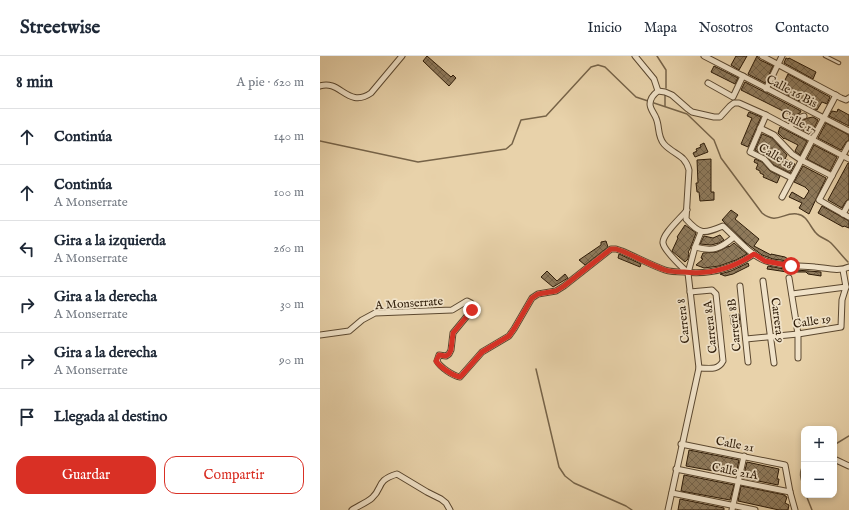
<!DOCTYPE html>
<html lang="es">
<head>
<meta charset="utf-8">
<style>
  body { margin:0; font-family:"IM FELL English",serif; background:#f6f6f7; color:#1f2937 }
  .controls { position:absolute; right:12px; bottom:12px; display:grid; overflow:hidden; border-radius:8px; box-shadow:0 2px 6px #0003 }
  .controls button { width:36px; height:36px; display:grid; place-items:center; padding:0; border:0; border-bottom:1px solid #e0e1e3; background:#fff; color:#1f2937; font:20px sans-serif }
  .stop { position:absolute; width:12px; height:12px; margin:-9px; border:3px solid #d93025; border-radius:50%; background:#fff }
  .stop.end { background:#d93025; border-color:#fff; box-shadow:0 1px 4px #0008 }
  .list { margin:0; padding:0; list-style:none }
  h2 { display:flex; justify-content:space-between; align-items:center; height:52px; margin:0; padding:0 16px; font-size:17px }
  h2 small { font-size:13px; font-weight:400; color:#747a83 }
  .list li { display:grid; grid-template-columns:26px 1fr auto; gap:12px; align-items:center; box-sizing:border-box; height:56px; padding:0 16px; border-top:1px solid #e0e1e3 }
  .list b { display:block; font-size:15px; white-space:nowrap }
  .list p { margin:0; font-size:13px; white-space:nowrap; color:#747a83 }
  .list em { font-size:13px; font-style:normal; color:#747a83 }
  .actions { display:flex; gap:8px; padding:12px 16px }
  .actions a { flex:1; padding:9px 0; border:1px solid #d93025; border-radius:12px; text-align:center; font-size:14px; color:#d93025 }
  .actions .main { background:#d93025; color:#fff }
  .icon { flex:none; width:22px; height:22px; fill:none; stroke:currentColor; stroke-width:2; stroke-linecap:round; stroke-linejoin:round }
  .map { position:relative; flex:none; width:529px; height:454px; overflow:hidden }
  header { display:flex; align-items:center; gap:24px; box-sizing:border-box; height:56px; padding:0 20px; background:#fff; border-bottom:1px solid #e0e1e3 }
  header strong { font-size:19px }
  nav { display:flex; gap:22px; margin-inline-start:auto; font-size:14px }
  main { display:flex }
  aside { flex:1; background:#fff }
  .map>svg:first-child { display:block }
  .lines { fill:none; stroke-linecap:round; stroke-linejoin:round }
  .stream { stroke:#766348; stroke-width:1.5 }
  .building { fill:url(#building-cross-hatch); stroke:#2c1a07 }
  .service-casing { stroke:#5b4830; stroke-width:4.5 }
  .minor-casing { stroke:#5b4830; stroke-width:7 }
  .service { stroke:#f0e2c8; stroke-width:2.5 }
  .minor { stroke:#f0e2c8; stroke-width:5 }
  .route { stroke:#d93025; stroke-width:5 }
  .labels { text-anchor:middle; stroke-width:3.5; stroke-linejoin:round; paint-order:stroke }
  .street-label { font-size:12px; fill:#2c1a07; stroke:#f0e2c8 }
</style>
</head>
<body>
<header>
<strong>Streetwise</strong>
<nav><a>Inicio</a><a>Mapa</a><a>Nosotros</a><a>Contacto</a></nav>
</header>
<main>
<aside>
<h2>8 min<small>A pie · 620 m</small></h2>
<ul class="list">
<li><svg class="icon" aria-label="ahead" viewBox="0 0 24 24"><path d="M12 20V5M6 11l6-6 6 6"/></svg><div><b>Continúa</b></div><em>140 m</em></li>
<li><svg class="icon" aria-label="ahead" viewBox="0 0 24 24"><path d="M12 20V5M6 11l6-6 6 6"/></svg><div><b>Continúa</b><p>A Monserrate</p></div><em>100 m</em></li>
<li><svg class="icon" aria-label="left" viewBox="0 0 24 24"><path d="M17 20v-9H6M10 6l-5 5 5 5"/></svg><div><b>Gira a la izquierda</b><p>A Monserrate</p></div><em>260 m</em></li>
<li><svg class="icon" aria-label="right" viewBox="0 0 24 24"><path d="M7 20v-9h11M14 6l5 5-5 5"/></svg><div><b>Gira a la derecha</b><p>A Monserrate</p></div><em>30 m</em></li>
<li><svg class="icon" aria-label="right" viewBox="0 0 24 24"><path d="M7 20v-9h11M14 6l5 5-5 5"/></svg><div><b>Gira a la derecha</b><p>A Monserrate</p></div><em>90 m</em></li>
<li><svg class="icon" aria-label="arrive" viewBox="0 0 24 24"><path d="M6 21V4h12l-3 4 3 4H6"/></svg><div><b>Llegada al destino</b></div></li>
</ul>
<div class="actions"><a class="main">Guardar</a><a>Compartir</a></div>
</aside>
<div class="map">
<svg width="529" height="454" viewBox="0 0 529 454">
  <defs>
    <pattern id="building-cross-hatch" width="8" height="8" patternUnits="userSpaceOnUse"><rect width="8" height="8" fill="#8e7a5c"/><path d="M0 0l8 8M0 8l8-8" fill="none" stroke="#74634a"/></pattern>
  </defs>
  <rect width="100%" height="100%" fill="#e8d2aa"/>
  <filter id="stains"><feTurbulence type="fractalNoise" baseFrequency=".005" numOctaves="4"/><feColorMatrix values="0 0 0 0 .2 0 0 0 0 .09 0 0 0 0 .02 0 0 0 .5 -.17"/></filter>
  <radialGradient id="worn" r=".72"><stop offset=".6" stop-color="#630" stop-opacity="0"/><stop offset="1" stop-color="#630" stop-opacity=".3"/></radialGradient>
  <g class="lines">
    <g class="stream">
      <polyline points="337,0 346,14 346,32"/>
      <path d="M334,47L367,58L394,84L401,102L442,157C457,169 463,156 477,158C487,159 490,171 496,177C500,182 507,183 511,187C517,193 522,200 528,206"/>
      <polyline points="345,50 345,38"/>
      <polyline points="0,85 98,106 186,93 192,88 201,64 226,60 271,11 278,9 285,11 316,41 328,45"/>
      <polyline points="216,313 239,411 245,420 254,427 306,450 312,454"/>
      <polyline points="514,389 529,380"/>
      <path d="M484,408C478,417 481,423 484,432"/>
      <polyline points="486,439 492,454"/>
    </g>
  </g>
  <g class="building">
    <polygon points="107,0 131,21 133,19 136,22 129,30 103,5"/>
    <polygon points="416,0 427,0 419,14 411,9"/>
    <polygon points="437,0 440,4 453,10 445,27 428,18"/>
    <polygon points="466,2 468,3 469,2 496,16 493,23 464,7"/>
    <polygon points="394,10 418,22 415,28 391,16"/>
    <polygon points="468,18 510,41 507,48 502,46 497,54 464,37 468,28 464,26"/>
    <polygon points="425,26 481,55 480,57 473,60 421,34"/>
    <polygon points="518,53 529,59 529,70 509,60 512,55 517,56"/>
    <polygon points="429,56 441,61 428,91 421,88 432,62 427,60"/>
    <polygon points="493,61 498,64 491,78 477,71 481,65 488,62"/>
    <polygon points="506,67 529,79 529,84 526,86 521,94 498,82"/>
    <polygon points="460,71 487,85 480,99 475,95 478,89 464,82 464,83 458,77"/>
    <polygon points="442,78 452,82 467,99 465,103 475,108 470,117 454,109 446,100 435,94"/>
    <polygon points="384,87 388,96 375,101 373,97 377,95 376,93 381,91 380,89"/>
    <polygon points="494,89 517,101 510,115 487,103"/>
    <polygon points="391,103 391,136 394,136 394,144 380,145 379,136 377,136 376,127 378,127 377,104"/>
    <polygon points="435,103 442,106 450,115 460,120 457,127 443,121 444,119 440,117 440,115 436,113 438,108 434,106"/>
    <polygon points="528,107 529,107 529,143 526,145 522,152 508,144"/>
    <polygon points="483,110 506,122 489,158 479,152 482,147 469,141 472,136 484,143 489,135 485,131 474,126"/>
    <polygon points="502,150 529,165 529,172 524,170 523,171 498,157"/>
    <polygon points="411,154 418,159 415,163 439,183 434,190 451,199 451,198 465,201 468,203 468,205 453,203 442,199 426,187 402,164"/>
    <polygon points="365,169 376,177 370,193 368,196 369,197 368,203 365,206 352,195 358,182 357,181"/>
    <polygon points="400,179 404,184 399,187 391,189 380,188 384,180 393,182"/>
    <polygon points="286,185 288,191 265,209 259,204 281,189 281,186"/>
    <polygon points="414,187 427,198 416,204 399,210 384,212 376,209 383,203 381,202 383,197 397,196 409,190 409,191"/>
    <polygon points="299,198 321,208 320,211 298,202"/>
    <polygon points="428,207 429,210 413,218 405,220 400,218 411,215"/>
    <polygon points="448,210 464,213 501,216 501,220 488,218 486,216 467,216 454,214 447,213"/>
    <polygon points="227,215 237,225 245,218 248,222 233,231 221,221"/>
    <polygon points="419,258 420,271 412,272 410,259"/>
    <polygon points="369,394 419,404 416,419 366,410"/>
    <polygon points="427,406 459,413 457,423 459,423 458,429 423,422"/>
    <polygon points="364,419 414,429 410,444 361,435"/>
    <polygon points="421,430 465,439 465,440 467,441 465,447 469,449 468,454 459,454 418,445"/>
    <polygon points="360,443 404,452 404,454 358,454"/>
  </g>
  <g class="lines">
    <g class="service-casing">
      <polyline id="service" points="505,0 519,7"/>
    </g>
    <g class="minor-casing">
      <g id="minor">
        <polyline points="315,0 334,23 338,35"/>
        <polyline points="384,0 529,75"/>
        <polyline points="442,0 521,42 526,44 529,42"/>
        <polyline points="388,27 413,41 423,20"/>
        <path d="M0,30C20,23 28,53 51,37L82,0"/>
        <polyline points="446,33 462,0"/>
        <polyline points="446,59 430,96 444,103 452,112 472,122"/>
        <polyline points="470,71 475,63 484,60"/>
        <polyline points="440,72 454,79 472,98 481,104 512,120"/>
        <polyline points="529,88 499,144 529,161"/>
        <path d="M529,103L446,59L419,47H414L410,50L400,61H394L372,56L368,53L352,39L345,36L338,35C334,38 330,42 330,48C330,53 334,57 336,62C340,71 337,80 344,88C354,99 365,98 369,114L366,163C380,179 384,178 403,170C415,181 431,200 446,205C462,211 479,209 495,211C506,212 519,216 529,211"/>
        <polyline points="462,141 516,39"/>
        <path d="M367,154C361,162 342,178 343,187C344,195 362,211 368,217"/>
        <polyline points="523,158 529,147"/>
        <path d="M375,191C393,196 400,193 414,181"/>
        <polyline points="469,222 478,278 478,302"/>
        <polyline points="443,225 454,307"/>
        <polyline points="420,230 428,306"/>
        <path d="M370,236L392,234L396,238L403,305C398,315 388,312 379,312"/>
        <polyline points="472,238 526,231 523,214"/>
        <path d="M0,279L29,275L42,264L55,257L132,254L147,245L151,247L153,250L152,254L133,277L131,294L129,298L126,300L119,299L117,305C120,311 133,320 140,321L162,296L189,280L194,273L212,242L218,238L236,235L244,230L291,193H296L302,195C316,201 331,209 345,214C351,216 358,216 364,216C390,219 412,213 434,198"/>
        <polyline points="426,283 478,278 521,271 522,244 526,231"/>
        <polyline points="361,388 465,409 470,436 475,454"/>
        <polyline points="514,403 529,410"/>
        <polyline points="356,413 470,436"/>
        <polyline points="352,437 435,454"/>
        <path d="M32,454C38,450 46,447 52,442C64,431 55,425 77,418L107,436L121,443L126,447L130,454"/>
        <polyline points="348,454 379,312 368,217 375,191 381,176"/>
        <polyline points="412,454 424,400"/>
      </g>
    </g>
    <use href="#service" class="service"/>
    <use href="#minor" class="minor"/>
  </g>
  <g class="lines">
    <path class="route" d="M152,254L133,277L131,294L129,298L126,300L119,299L116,305C120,311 133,320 140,321L142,319L162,296L189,280L194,273L212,242L218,238L236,235L244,230L291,193H296L302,195C316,201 331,209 345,214C351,216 358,216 364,216C390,219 412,213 434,198L445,205L471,210"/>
  </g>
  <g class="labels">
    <g class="street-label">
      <text transform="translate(472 35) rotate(28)" y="4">Calle 16 Bis</text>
      <text transform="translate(479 66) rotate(28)" y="4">Calle 17</text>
      <text transform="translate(456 100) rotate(31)" y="4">Calle 18</text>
      <text transform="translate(89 247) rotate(-4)" y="4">A Monserrate</text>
      <text transform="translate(458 264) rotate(83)" y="4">Carrera 9</text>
      <text transform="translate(363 265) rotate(-96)" y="4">Carrera 8</text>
      <text transform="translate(492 265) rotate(-9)" y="4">Calle 19</text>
      <text transform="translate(414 269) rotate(-96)" y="4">Carrera 8B</text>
      <text transform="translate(390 271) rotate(-96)" y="4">Carrera 8A</text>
      <text transform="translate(415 388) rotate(11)" y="4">Calle 21</text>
      <text transform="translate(415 415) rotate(11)" y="4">Calle 21A</text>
    </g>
  </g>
  <rect width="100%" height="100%" filter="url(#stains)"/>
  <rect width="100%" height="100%" fill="url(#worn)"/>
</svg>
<div class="controls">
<button>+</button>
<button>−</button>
</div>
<div class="stop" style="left:471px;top:210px"></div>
<div class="stop end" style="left:152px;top:254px"></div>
</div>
</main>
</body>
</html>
